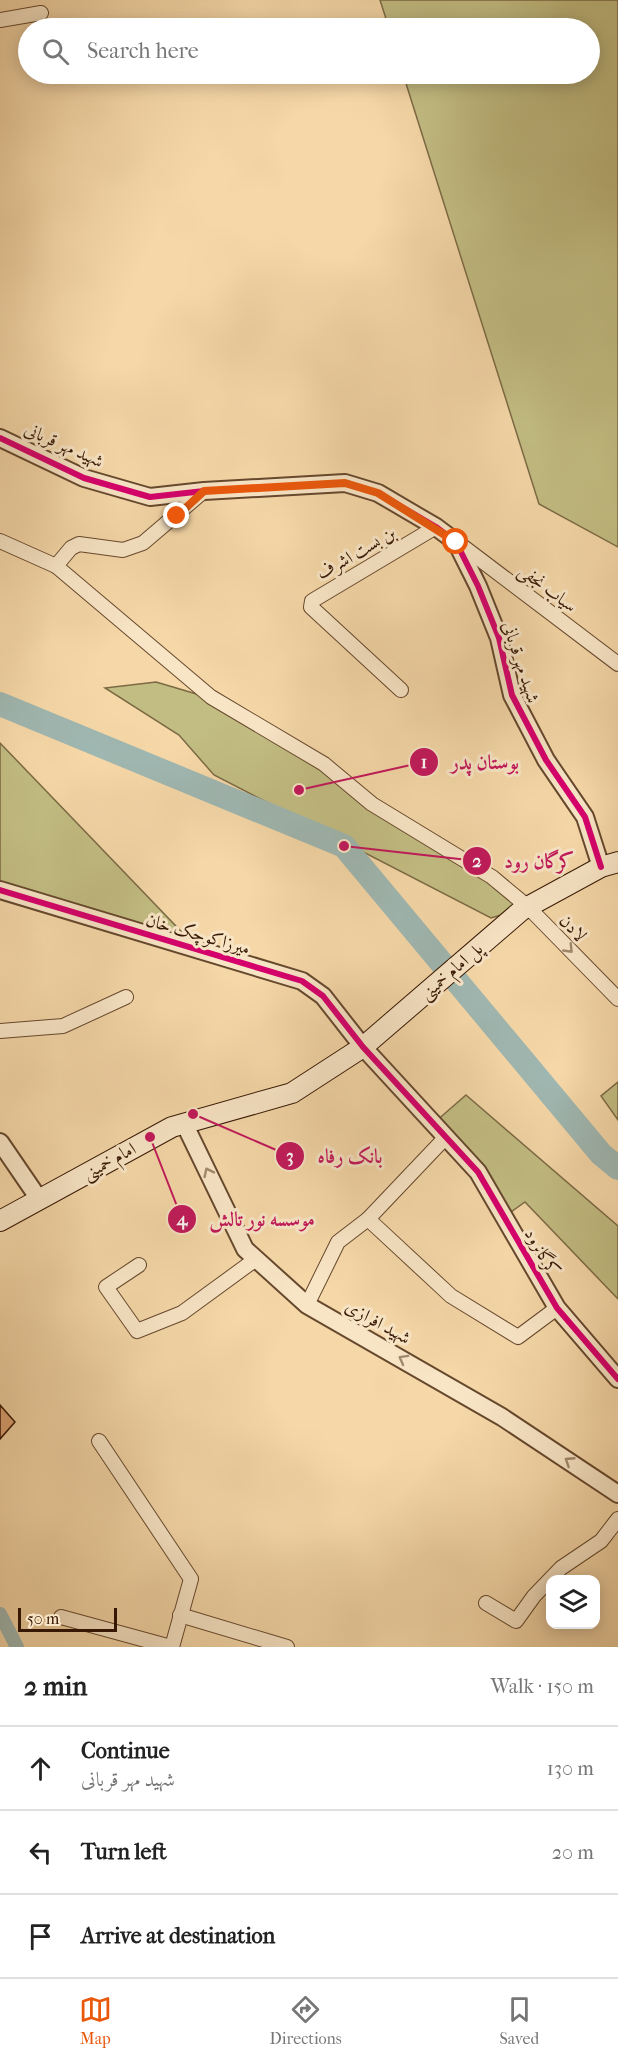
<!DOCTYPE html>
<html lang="en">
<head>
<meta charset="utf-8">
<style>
  body { margin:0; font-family:"IM FELL French Canon",Amiri,serif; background:#f2f2f2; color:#222 }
  .controls { position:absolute; right:18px; bottom:18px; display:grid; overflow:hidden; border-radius:12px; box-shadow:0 3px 15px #0003 }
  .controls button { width:54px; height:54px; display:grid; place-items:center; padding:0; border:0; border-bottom:2px solid #e0e0e0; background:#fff; color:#222; font:30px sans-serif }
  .scale { position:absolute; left:18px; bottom:15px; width:99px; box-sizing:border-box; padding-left:6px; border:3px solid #371804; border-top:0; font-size:16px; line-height:21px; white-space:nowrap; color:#371804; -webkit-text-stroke:4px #f8e5c6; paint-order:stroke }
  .stop { position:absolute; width:18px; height:18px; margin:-14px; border:4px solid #ea580c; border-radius:50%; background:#fff }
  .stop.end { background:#ea580c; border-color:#fff; box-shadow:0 2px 6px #0008 }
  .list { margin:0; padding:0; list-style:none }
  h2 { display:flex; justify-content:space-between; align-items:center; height:78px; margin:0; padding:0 24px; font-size:26px }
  h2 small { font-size:20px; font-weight:400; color:#767676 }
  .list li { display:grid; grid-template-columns:39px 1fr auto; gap:18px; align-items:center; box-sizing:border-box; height:84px; padding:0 24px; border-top:2px solid #e0e0e0 }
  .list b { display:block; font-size:22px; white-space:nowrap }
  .list p { margin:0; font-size:20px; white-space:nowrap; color:#767676 }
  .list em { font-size:20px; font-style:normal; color:#767676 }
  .icon { flex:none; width:33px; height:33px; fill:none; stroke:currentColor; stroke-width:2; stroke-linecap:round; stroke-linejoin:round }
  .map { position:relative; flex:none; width:618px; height:1647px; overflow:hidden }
  .search { position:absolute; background:#fff; box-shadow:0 3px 15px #0003; left:18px; right:18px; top:18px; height:66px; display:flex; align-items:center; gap:15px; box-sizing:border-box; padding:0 21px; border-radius:33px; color:#767676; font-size:22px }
  .sheet { height:330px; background:#fff }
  nav { display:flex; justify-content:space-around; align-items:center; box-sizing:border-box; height:84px; border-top:2px solid #e0e0e0; background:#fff; font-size:16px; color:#767676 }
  nav a { display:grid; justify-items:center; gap:3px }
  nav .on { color:#ea580c }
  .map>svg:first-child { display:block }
  .green { fill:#c2bd83; stroke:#7c6a44; stroke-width:1.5 }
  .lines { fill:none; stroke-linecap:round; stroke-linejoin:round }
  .canal { stroke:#9fb7b1; stroke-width:14 }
  .river { stroke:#9fb7b1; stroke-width:24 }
  .building { fill:#dea475; stroke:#371804; stroke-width:1.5 }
  .minor-casing { stroke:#66482d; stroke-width:16 }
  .tertiary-casing { stroke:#66482d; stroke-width:20 }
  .secondary-casing { stroke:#371804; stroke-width:22 }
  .minor { stroke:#f8e5c6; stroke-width:14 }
  .tertiary { stroke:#f8e5c6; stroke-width:16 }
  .secondary { stroke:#f8e5c6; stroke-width:20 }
  .cycleway-casing { stroke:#f8e5c6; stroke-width:10 }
  .cycleway { stroke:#d6006c; stroke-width:6 }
  .oneway { stroke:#a1896f }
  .route { stroke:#ea580c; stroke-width:8 }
  .labels { text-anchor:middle; stroke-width:6; stroke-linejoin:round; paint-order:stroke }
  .street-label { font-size:18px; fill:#371804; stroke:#f8e5c6 }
  .leader { fill:none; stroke:#c2185b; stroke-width:2 }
  .callout-dot { fill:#c2185b; stroke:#f8e5c6; stroke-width:2 }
  .mark-label { font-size:18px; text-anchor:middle; font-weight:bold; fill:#fff }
  .callout-label { font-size:20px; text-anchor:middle; font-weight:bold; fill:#c2185b; stroke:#f8e5c6; stroke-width:6; stroke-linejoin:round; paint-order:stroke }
</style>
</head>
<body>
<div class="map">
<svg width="618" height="1647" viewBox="0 0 618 1647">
  <rect width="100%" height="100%" fill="#f5d7a8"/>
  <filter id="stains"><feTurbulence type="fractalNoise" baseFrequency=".00333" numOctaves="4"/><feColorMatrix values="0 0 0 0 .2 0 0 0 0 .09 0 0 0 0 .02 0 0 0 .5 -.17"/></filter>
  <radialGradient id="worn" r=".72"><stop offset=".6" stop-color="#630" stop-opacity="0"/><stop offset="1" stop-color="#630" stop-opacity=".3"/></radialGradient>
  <g class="green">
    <polygon points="380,0 618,0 618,547 539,504 403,74 590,74 590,28 389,28"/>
    <polygon points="156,682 210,698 324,764 528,907 491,918 214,775 179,735 105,688"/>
    <polygon points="0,743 198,949 0,890"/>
    <polygon points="618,1082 618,1120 601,1096"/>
    <polygon points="466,1095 618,1226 618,1299 525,1202 504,1217 435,1122"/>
  </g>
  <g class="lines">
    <polyline class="canal" points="0,1614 17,1647"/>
    <polyline class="river" points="0,704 344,846 601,1154 618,1168"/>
  </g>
  <polygon class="building" points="0,1405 15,1422 0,1439"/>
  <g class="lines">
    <g class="minor-casing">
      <g id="minor">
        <polyline points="0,20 41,13"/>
        <polyline points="0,541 56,566 211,697 324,764 372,804 492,877 528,907 618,999"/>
        <polyline points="457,542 618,664"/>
        <polyline points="56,566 71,548 79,544 123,550 143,543 204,491"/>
        <polyline points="401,690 311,607 312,601 436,527"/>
        <polyline points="0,1031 63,1026 126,997"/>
        <polyline points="368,1219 451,1296 518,1337 557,1308"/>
        <polyline points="139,1265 106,1287 137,1331 182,1313 256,1259"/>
        <polyline points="307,1305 338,1242 368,1219 445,1138"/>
        <polyline points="99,1441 191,1579 172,1647"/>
        <polyline points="486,1603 516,1621 534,1596 561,1568 601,1541 618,1519"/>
        <polyline points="180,1615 287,1647"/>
        <polyline points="61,1617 171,1647"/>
      </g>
    </g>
    <g class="tertiary-casing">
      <g id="tertiary">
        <polyline points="0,438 84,478 150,497 204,491 345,483 378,493 436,527 456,542 478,586 499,638 512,695 546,760 585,817 601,867"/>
        <polyline points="0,890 302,981 323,996 363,1047 478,1172 557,1308 618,1379"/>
        <polyline points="184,1123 245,1249 307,1305 502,1417 618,1494"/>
        <polyline points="0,1142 39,1199"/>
      </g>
    </g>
    <g class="secondary-casing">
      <polyline id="secondary" points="0,1221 172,1127 292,1093 363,1047 522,910 601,867 618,862"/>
    </g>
    <use href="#minor" class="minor"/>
    <use href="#tertiary" class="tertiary"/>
    <use href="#secondary" class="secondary"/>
    <g class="cycleway-casing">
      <g id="cycleway">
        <polyline points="0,438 84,478 150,497 204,491 345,483 378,493 436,527 456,542 478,586 499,638 512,695 546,760 585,817 601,867"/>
        <polyline points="0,890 302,981 323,996 363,1047 478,1172 557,1308 618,1379"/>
      </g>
    </g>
    <use href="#cycleway" class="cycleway"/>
  </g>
  <defs><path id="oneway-chevron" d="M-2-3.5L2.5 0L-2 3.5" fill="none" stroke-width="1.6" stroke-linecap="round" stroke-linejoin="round" transform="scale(1.5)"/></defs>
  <g class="oneway">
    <use href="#oneway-chevron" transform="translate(569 949) rotate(46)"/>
    <use href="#oneway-chevron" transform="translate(208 1172) rotate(-116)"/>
    <use href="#oneway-chevron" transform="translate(403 1359) rotate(-151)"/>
    <use href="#oneway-chevron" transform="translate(569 1461) rotate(-147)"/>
  </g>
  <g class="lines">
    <polyline class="route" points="177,516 204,491 345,483 378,493 456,542"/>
  </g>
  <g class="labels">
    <g class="street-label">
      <text transform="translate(64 445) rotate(24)" y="6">شهید مهر قربانی</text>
      <text transform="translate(356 553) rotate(-30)" y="6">بن بست اشرف</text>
      <text transform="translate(548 588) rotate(37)" y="6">سیاب نجفی</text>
      <text transform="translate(521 662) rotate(72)" y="6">شهید مهر قربانی</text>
      <text transform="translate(573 928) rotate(46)" y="6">لادن</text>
      <text transform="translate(198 934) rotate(16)" y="6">میرزاکوچک خان</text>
      <text transform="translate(451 971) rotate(-41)" y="6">پل امام خمینی</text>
      <text transform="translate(109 1161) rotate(-29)" y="6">امام خمینی</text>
      <text transform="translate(542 1252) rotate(60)" y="6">کرگانرود</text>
      <text transform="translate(378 1322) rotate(29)" y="6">شهید افرازی</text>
    </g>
  </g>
  <path class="leader" d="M299 790L424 762M344 846L477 861M193 1114L290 1156M150 1137L182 1219"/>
  <g class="callout-dot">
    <circle cx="299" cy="790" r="6"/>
    <circle cx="344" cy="846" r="6"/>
    <circle cx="193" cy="1114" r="6"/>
    <circle cx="150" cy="1137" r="6"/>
    <circle cx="424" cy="762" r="15"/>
    <circle cx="477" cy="861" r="15"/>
    <circle cx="290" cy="1156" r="15"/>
    <circle cx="182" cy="1219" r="15"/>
  </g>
  <g class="mark-label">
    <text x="424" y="768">1</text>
    <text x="477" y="867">2</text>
    <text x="290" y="1162">3</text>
    <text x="182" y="1225">4</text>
  </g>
  <g class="callout-label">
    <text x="485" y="769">بوستان پدر</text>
    <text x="539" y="868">کرگان رود</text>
    <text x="350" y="1163">بانک رفاه</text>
    <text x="262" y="1226">موسسه نور تالش</text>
  </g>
  <rect width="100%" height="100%" filter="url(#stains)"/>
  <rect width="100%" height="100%" fill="url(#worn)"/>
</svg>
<div class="controls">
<button><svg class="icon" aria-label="layers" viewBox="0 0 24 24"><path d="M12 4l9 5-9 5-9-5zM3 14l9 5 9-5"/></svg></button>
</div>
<div class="scale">50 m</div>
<div class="stop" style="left:456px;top:542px"></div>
<div class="stop end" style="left:177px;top:516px"></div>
<div class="search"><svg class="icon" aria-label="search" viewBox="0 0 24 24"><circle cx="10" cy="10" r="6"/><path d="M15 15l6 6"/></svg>Search here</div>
</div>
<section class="sheet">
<h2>2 min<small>Walk · 150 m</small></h2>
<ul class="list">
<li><svg class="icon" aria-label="ahead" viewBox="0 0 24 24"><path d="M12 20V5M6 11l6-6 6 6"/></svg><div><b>Continue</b><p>شهید مهر قربانی</p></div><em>130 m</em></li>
<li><svg class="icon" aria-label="left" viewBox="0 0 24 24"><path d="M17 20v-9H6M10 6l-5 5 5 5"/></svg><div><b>Turn left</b></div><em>20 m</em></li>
<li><svg class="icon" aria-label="arrive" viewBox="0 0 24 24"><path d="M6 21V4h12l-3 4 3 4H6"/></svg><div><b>Arrive at destination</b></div></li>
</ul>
</section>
<nav>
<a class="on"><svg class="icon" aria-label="map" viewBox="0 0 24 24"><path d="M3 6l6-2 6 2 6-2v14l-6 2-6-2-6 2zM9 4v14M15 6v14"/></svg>Map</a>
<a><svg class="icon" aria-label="directions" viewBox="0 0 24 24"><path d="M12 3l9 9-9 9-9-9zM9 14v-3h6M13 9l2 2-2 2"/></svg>Directions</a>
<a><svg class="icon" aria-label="saved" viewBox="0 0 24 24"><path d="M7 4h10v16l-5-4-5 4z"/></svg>Saved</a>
</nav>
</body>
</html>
